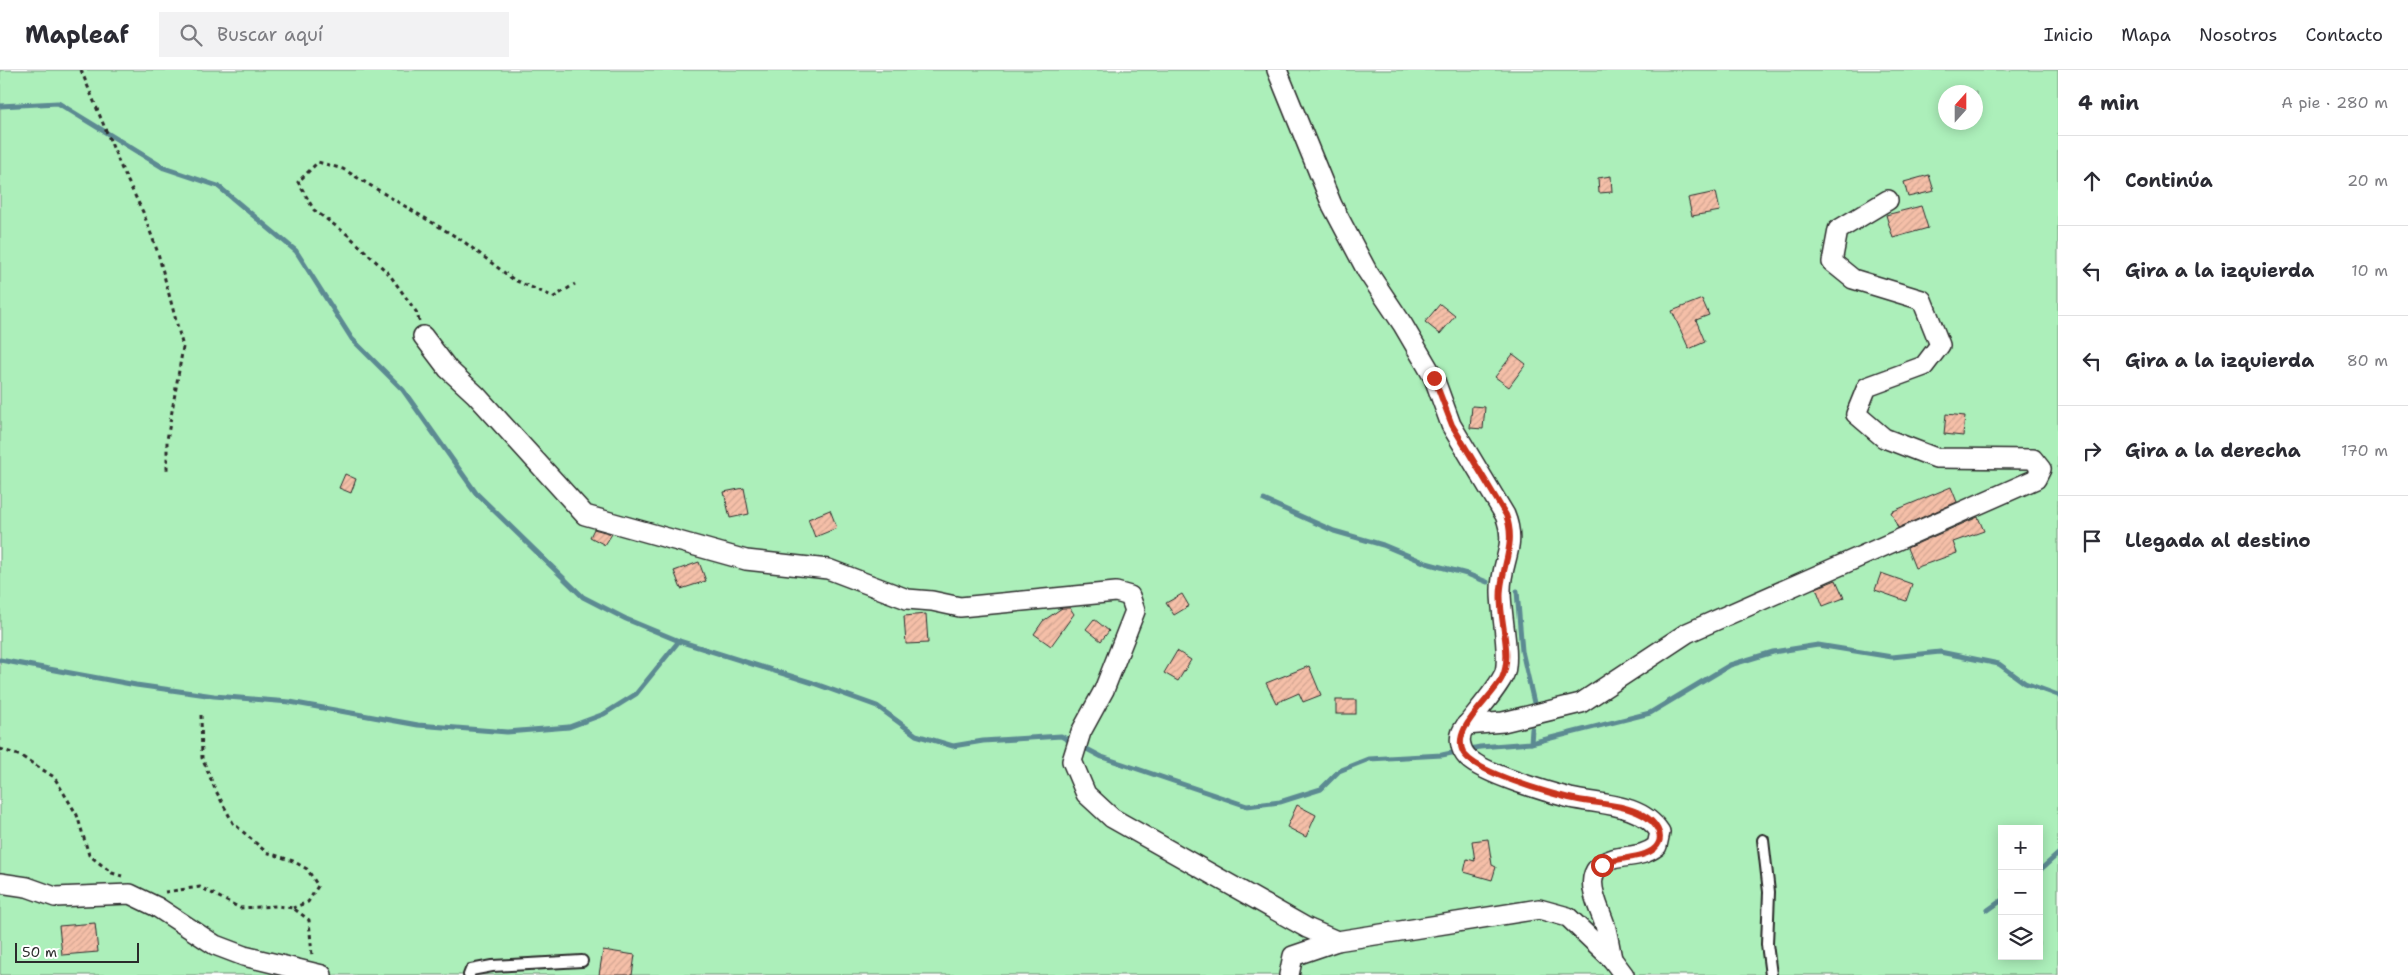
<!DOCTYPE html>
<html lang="es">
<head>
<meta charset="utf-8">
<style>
  body { margin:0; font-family:"Shantell Sans",sans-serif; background:#f2f2f3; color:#2b2b33 }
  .controls { position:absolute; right:15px; bottom:15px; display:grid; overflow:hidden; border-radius:0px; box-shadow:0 2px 12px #0003 }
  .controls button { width:45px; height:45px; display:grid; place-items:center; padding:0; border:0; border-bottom:1px solid #e1e1e2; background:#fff; color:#2b2b33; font:25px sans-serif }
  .compass { position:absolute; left:1938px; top:15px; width:45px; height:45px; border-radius:50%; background:#fff; box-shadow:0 2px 12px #0003; rotate:21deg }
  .scale { position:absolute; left:15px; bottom:12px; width:124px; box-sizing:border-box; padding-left:5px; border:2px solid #2b2b2b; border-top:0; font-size:14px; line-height:18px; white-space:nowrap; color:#2b2b2b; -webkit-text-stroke:4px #fff; paint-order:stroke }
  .stop { position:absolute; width:15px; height:15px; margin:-11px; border:4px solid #c8321e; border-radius:50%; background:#fff }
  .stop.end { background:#c8321e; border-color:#fff; box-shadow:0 1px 5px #0008 }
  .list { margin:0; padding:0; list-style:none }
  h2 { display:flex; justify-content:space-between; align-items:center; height:65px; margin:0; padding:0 20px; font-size:21px }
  h2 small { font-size:16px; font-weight:400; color:#7c7c81 }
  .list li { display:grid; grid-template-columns:32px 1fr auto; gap:15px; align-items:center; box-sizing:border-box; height:90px; padding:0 20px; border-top:1px solid #e1e1e2 }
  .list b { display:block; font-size:19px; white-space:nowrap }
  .list em { font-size:16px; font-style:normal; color:#7c7c81 }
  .icon { flex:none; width:28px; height:28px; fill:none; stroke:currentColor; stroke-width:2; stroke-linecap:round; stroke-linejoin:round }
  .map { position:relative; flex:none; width:2058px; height:905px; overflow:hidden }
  header { display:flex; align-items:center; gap:30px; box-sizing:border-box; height:70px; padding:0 25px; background:#fff; border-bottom:1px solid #e1e1e2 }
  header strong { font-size:24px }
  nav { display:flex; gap:28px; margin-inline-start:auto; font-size:18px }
  .search { width:350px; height:45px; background:#f2f2f3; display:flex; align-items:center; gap:12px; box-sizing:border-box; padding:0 18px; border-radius:0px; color:#7c7c81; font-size:19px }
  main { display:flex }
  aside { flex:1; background:#fff }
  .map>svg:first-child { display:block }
  .green { fill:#acefba; stroke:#6c8d72; fill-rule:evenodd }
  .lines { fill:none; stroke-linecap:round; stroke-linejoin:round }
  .stream { stroke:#5b8a92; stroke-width:5 }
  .building { fill:url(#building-hatch); stroke:#2b2b2b }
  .service-casing { stroke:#2b2b2b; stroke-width:14 }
  .minor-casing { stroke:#2b2b2b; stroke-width:22 }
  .path { stroke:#2b2b2b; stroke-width:3; stroke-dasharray:4 4; stroke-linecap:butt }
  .service { stroke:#fff; stroke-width:10 }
  .minor { stroke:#fff; stroke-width:19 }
  .route { stroke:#c8321e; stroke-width:6 }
</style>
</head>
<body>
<header>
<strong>Mapleaf</strong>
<div class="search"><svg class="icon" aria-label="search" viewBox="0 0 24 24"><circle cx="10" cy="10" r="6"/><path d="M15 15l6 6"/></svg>Buscar aquí</div>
<nav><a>Inicio</a><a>Mapa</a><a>Nosotros</a><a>Contacto</a></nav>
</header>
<main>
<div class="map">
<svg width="2058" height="905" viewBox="0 0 2058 905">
  <defs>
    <pattern id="building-hatch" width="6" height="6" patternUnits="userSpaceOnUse" patternTransform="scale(1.25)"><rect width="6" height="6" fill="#f5bfa8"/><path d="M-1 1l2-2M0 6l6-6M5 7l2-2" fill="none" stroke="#d2a491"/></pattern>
  </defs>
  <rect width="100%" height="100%" fill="#fff"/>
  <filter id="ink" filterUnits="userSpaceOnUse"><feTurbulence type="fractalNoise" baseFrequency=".02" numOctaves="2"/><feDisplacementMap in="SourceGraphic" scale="10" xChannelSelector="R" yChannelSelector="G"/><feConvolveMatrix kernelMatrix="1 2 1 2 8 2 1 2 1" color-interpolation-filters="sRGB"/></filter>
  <g filter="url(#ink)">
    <path class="green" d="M0,0H2058V905H0ZM1946,22H1976V52H1946ZM2002,759H2039V886H2002Z"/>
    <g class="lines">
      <g class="stream">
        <polyline points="0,36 58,33 164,98 218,116 296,181 352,269 403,320 476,423 583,527 626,549 679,571 813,613 877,636 916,665 953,676 983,671 1061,666 1074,673"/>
        <polyline points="1264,430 1334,461 1383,475 1426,493 1467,504 1487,512"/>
        <polyline points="1517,521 1522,581 1534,633"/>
        <polyline points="0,590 136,615 214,626 290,632 418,655 507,662 569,657 604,644 636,624 679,571"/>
        <polyline points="1531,673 1532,659"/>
        <polyline points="1081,676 1102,687 1247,736 1280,732 1321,719 1339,701 1369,689 1442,685 1480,677 1531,673 1650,643 1730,595 1773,582 1818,575 1892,587 1940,582 1999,594 2025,613 2058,625"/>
        <polyline points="2039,801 2058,784"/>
        <polyline points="1988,840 2002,830"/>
      </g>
    </g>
    <g class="building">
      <polygon points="1929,105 1934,121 1908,127 1904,112"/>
      <polygon points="1611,106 1612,122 1599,123 1598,108"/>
      <polygon points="1716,122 1720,141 1692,146 1688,128"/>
      <polygon points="1921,136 1928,158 1893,168 1886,145"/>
      <polygon points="1702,229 1709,245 1696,250 1705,272 1689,279 1672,241"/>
      <polygon points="1440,234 1455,246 1440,264 1425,252"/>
      <polygon points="1513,284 1526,294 1509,317 1495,307"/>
      <polygon points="1472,336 1485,337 1483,359 1470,358"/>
      <polygon points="1946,344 1965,346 1963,366 1944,364"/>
      <polygon points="345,404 356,409 351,423 339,418"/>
      <polygon points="1951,417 1957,432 1898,458 1891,442"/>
      <polygon points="744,418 749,444 730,448 724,422"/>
      <polygon points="830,440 837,458 815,467 808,449"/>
      <polygon points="1978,447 1984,461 1953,472 1957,483 1915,498 1907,478"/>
      <polygon points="594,459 612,464 605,475 590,467"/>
      <polygon points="699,492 706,511 681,519 674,501"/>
      <polygon points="1881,503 1912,514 1906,531 1875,520"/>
      <polygon points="1836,510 1844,528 1823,536 1816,518"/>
      <polygon points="1182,524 1189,536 1174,545 1166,533"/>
      <polygon points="1062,538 1070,538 1074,544 1051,576 1034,564 1043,551"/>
      <polygon points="926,544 928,573 906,574 904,546"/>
      <polygon points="1094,549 1109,561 1101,571 1086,559"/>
      <polygon points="1177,581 1191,590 1178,611 1164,603"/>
      <polygon points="1309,596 1321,625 1303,632 1299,623 1276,633 1266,613"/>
      <rect x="1336" y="630" width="20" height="14"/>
      <polygon points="1297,735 1316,745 1306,767 1287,757"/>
      <polygon points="1488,769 1492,795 1496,797 1492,810 1464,802 1467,789 1475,791 1472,771"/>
      <polygon points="95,853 98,882 62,885 59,856"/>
      <polygon points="603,880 635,885 632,905 599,905"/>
    </g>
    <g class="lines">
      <g class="service-casing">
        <g id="service">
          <polyline points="1763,770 1769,822 1767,874 1771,905"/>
          <polyline points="469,905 471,900 492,896 582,891"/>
        </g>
      </g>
      <g class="minor-casing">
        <g id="minor">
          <path d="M1277,0L1332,135L1367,201L1403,255L1434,308L1451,355L1505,445C1518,477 1500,492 1501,522C1501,545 1510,582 1505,602C1500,616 1475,644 1465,657C1457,666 1460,680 1468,688C1484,704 1547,722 1570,728C1601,735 1641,733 1660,762L1657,776C1643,787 1629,785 1613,789C1577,800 1598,833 1605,855C1608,866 1610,878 1612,889"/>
          <polyline points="423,266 448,299 476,325 585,445 746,490 828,499 907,529 932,531 960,537 1116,522 1130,526 1135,541 1104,620 1081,662 1072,691 1086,724 1112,748 1307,858 1337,871"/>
          <polyline points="1466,655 1503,652 1581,633 1687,563 2036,409 2041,399 2033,389 1936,388 1884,368 1856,344 1867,317 1924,296 1940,275 1922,230 1853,209 1832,192 1838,160 1888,130"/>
          <polyline points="0,813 27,817 55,827 130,824 157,837 215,875 244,886 322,905"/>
          <polyline points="1289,905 1293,886 1337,871 1539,839 1568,847 1612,889 1624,905"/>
        </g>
      </g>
      <g class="path">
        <polyline points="81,0 121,97 143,142 158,183 183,277 167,370 167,401"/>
        <polyline points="419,251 417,243 389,204 348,165 314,140 298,112 318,92 343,99 463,171 514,210 554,227 575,214"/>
        <polyline points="201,645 202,688 215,719 233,753 266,782 293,791 307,799 318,816 308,832 293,838"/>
        <polyline points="0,679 21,686 54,707 77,745 89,785 112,803 122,806"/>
        <polyline points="165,822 200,817 240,838 277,836 293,838 309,850 312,886"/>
      </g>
      <use href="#service" class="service"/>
      <use href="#minor" class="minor"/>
    </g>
  </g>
  <g class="lines" filter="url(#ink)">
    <path class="route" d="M1434,308L1452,355L1506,445C1516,472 1504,491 1501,518C1497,546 1514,583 1502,608C1492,629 1447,661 1465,685C1479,703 1546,722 1569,728C1593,734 1621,733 1643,745C1654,751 1667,766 1655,778C1642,790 1618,786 1602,795"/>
  </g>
</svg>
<div class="controls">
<button>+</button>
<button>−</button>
<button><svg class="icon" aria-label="layers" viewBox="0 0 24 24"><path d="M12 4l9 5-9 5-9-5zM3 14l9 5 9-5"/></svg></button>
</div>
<svg class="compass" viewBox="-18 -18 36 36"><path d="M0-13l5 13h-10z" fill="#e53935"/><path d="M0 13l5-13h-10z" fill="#7c7c81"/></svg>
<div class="scale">50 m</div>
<div class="stop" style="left:1602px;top:795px"></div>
<div class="stop end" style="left:1434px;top:308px"></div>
</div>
<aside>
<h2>4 min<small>A pie · 280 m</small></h2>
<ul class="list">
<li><svg class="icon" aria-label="ahead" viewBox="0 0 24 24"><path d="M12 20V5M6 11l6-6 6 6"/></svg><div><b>Continúa</b></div><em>20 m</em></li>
<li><svg class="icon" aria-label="left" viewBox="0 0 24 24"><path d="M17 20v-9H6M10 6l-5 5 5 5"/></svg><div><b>Gira a la izquierda</b></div><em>10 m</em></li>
<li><svg class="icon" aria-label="left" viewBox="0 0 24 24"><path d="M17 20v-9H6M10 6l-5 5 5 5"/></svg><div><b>Gira a la izquierda</b></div><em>80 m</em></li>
<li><svg class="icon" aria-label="right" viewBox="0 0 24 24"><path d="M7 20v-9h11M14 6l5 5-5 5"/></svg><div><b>Gira a la derecha</b></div><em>170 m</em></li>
<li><svg class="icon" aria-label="arrive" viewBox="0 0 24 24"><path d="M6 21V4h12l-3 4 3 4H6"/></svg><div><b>Llegada al destino</b></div></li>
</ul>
</aside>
</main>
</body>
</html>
